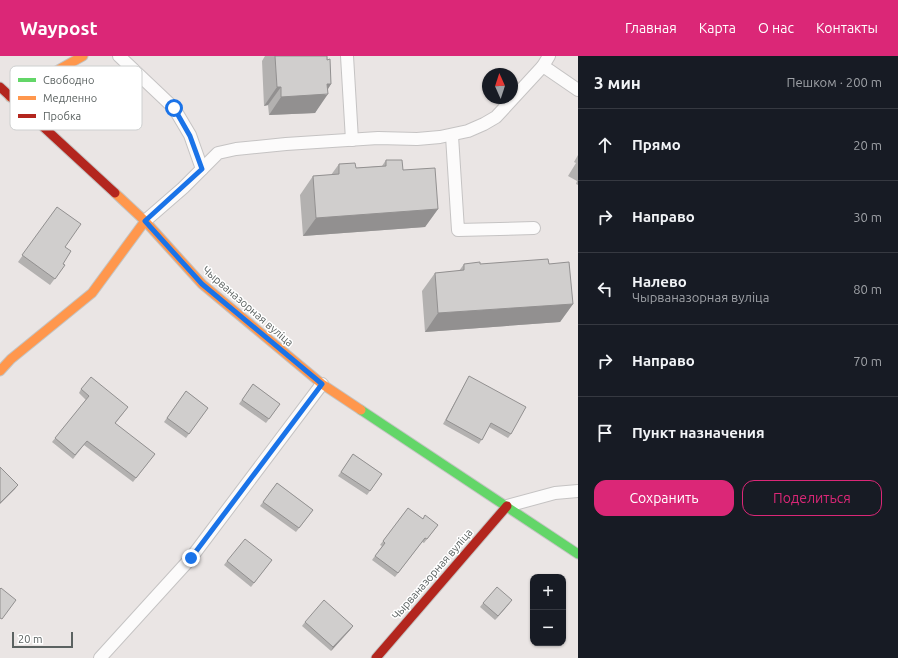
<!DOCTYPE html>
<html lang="ru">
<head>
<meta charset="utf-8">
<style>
  body { margin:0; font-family:Ubuntu,sans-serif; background:#20242c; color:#f1f3f6 }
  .controls { position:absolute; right:12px; bottom:12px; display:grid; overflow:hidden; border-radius:8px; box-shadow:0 1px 3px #0004 }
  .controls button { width:36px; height:36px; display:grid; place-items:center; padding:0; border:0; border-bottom:1px solid #363941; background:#171b24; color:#f1f3f6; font:20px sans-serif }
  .compass { position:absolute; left:482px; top:12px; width:36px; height:36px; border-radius:50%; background:#171b24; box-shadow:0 1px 3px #0004; rotate:357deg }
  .scale { position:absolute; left:12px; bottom:10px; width:61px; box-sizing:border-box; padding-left:4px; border:2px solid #5b6261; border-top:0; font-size:11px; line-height:14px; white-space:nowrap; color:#5b6261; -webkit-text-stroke:3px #fff; paint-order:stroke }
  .stop { position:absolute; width:12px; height:12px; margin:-9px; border:3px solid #1a73e8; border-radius:50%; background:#fff }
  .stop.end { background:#1a73e8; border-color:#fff; box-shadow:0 1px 4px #0008 }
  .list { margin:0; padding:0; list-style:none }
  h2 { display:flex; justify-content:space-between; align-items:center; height:52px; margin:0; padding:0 16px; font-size:17px }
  h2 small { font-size:13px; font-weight:400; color:#9ea1a6 }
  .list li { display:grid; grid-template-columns:26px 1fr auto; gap:12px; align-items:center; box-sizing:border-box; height:72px; padding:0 16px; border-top:1px solid #363941 }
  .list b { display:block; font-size:15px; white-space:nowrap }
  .list p { margin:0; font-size:13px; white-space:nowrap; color:#9ea1a6 }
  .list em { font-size:13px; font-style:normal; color:#9ea1a6 }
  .actions { display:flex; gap:8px; padding:12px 16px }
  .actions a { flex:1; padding:9px 0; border:1px solid #db2777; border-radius:12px; text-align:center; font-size:14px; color:#db2777 }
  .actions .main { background:#db2777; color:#fff }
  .icon { flex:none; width:22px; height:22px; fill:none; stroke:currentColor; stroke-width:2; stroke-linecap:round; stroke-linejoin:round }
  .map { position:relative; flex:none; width:578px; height:602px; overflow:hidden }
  header { display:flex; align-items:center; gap:24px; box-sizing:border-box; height:56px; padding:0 20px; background:#db2777; color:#fff }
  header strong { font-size:19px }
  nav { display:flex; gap:22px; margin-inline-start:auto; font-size:14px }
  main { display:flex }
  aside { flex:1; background:#171b24 }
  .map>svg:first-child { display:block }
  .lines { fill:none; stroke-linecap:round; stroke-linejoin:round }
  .lane-casing { stroke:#c5c3c3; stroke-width:14 }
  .fast-casing { stroke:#c4c4c3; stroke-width:11 }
  .slow-casing { stroke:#c4c4c3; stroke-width:11 }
  .jam-casing { stroke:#c4c4c3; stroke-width:11 }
  .lane { stroke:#fcfbfb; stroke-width:12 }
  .fast { stroke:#63d668; stroke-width:9 }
  .slow { stroke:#ff974d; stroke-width:9 }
  .jam { stroke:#b3261e; stroke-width:9 }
  .wall { fill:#b3b1b0 }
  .shaded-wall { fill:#929090 }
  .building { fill:#d0cecd; stroke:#929090 }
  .route { stroke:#1a73e8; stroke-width:5 }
  .labels { text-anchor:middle; stroke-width:3; stroke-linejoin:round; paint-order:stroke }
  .street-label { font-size:11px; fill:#5b6261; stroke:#fff }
  .key { fill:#fff; stroke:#ced0d0; stroke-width:1 }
  .key-label { font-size:11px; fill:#5b6261 }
</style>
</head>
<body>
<header>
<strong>Waypost</strong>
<nav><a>Главная</a><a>Карта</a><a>О нас</a><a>Контакты</a></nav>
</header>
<main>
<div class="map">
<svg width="578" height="602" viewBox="0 0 578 602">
  <rect width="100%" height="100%" fill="#eae5e4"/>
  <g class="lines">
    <g class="lane-casing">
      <g id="lane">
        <polyline points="119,0 174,52 190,79 202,113"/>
        <polyline points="347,0 352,84"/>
        <polyline points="543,10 578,34"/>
        <polyline points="452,80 458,174 534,172"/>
        <polyline points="145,165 183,132 218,97 236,93 286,88 378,82 417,83 440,81 468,75 484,68 496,61 543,10 549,0"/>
        <polyline points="507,450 555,437 578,435"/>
        <polyline points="100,602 191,502 322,328"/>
      </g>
    </g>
    <g class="fast-casing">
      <polyline id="fast" points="361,354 578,498"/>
    </g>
    <g class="slow-casing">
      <g id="slow">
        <polyline points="10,41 83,0"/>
        <polyline points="115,137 145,165 202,228 322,328 361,354"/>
        <polyline points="0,315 11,303 92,237 145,165"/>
      </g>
    </g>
    <g class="jam-casing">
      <g id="jam">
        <polyline points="0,31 115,137"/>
        <polyline points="376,602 507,450"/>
      </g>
    </g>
    <use href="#lane" class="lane"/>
    <use href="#fast" class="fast"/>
    <use href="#slow" class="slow"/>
    <use href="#jam" class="jam"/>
  </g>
  <g class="wall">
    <polygon points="265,0 327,0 331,28 328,33 315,57 269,59 268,49 264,50 262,5"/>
    <polygon points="578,99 578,129 576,128 577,125 568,120 576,107 574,106"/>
    <polygon points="386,104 403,114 438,153 425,171 303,180 300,139 313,120 331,119 339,108 356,112 382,110"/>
    <polygon points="57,151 65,191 63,208 65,209 50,229 18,206"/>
    <polygon points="464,208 549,208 573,248 560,266 425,276 422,235 435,217 459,215"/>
    <polygon points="469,320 511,378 508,382 489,371 479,388 443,368"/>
    <polygon points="253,328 280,348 266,367 239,348"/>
    <polygon points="81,333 128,351 115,368 155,398 133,426 84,389 73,403 52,386 86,344 79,337"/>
    <polygon points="186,335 208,352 186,382 164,366"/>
    <polygon points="353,398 382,418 367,439 338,420"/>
    <polygon points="277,427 313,454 296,476 260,450"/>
    <polygon points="408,452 423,463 438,469 424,487 422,486 395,521 372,504 382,490 380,489"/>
    <polygon points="272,504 251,531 224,509 227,505"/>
    <polygon points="483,547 509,548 495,564 480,551"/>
    <polygon points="305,566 353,570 350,574 331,595 302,570"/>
  </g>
  <g class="shaded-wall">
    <polygon points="327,28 331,28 324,39 328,38 315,57 269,59 281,41"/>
    <polygon points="277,31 281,31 268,49 264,50"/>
    <polygon points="438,153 425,171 303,180 316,162"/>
    <polygon points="573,248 560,266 425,276 438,257"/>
    <polygon points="18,429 15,433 0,448 0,447"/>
    <polygon points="512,544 509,548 495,564 498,560"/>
    <polygon points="353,570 350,574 331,595 333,591"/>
  </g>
  <g class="building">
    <polygon points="275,0 327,0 327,4 330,3 331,28 327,28 328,38 281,41 281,31 277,31"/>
    <polygon points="386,104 402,104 403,114 435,112 438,153 316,162 313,120 339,118 339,108 355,107 356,112 386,110"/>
    <polygon points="57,151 81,168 65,191 71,195 63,208 65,209 55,223 22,199"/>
    <polygon points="548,203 549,208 569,206 573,248 438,257 435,217 464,214 464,208 480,206 480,208"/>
    <polygon points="469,320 526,351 511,378 491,367 482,384 446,364"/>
    <polygon points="91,321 128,351 115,367 155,398 136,422 87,385 75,399 55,382 89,340 81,333"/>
    <polygon points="253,328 280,348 269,363 242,344"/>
    <polygon points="186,335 208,352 189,378 167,362"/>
    <polygon points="353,398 382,418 370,435 341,416"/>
    <polygon points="0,411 18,429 0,447"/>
    <polygon points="277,427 313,454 299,472 263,446"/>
    <polygon points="408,452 423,463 425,459 438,469 427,483 425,482 398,517 375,500 385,487 383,485"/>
    <polygon points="245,483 272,504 254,527 227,505"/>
    <polygon points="497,531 512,544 498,560 483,547"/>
    <polygon points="1,532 16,544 2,563 0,562 0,533"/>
    <polygon points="324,544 353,570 333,591 305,566"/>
  </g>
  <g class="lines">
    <polyline class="route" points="174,52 190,80 202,113 145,165 202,228 322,328 191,502"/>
  </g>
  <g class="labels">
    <g class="street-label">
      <text transform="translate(248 250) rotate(41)" y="4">Чырваназорная вуліца</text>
      <text transform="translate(432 518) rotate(-49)" y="4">Чырваназорная вуліца</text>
    </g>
  </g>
  <rect x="10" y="10" width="132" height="64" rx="6" class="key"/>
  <rect x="18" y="22" width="18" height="4" fill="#63d668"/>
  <rect x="18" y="40" width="18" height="4" fill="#ff974d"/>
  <rect x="18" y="58" width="18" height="4" fill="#b3261e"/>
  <g class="key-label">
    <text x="43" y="28">Свободно</text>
    <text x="43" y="46">Медленно</text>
    <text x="43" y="64">Пробка</text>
  </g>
</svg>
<div class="controls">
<button>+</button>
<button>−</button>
</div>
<svg class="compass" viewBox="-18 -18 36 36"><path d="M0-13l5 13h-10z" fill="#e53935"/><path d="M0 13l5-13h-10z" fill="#9ea1a6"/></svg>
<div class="scale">20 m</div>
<div class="stop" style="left:174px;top:52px"></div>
<div class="stop end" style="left:191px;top:502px"></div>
</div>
<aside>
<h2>3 мин<small>Пешком · 200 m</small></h2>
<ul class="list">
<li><svg class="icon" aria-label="ahead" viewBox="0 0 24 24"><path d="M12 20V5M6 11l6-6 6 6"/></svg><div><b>Прямо</b></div><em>20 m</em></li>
<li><svg class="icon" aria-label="right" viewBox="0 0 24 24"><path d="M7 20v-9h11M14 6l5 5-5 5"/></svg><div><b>Направо</b></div><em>30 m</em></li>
<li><svg class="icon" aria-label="left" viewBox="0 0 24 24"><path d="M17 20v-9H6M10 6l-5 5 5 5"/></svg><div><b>Налево</b><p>Чырваназорная вуліца</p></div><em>80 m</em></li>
<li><svg class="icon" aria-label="right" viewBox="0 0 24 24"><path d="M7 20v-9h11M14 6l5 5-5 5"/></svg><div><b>Направо</b></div><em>70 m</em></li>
<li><svg class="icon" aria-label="arrive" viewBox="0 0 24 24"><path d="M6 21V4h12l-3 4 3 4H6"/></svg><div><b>Пункт назначения</b></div></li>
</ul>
<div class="actions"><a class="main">Сохранить</a><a>Поделиться</a></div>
</aside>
</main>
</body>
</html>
